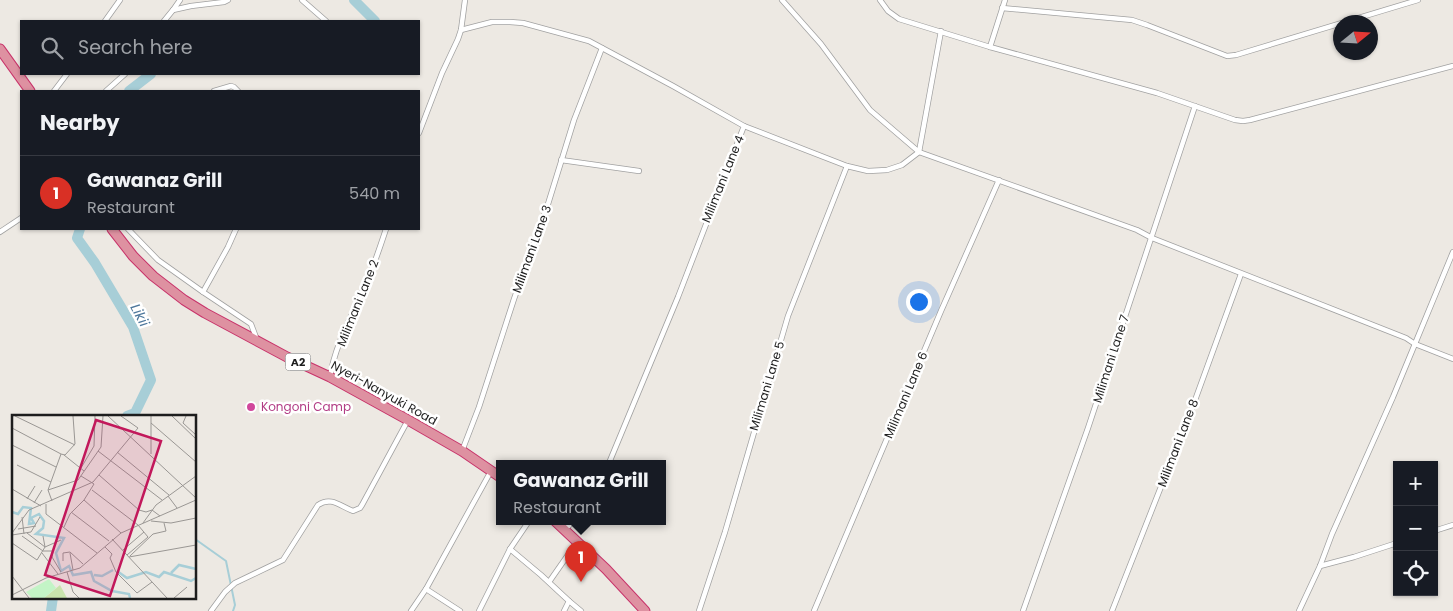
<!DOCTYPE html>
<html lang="en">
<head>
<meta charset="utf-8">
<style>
  body { margin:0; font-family:Poppins,sans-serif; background:#242831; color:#f1f3f6 }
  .controls { position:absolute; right:15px; bottom:15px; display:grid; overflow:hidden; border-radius:0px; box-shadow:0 1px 4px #0004 }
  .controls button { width:45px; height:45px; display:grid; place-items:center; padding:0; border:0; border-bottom:1px solid #363941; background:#171b24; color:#f1f3f6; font:25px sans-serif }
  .compass { position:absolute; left:1333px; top:15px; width:45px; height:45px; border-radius:50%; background:#171b24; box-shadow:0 1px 4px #0004; rotate:72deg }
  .you { position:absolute; left:918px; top:301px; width:18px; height:18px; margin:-12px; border:4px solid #fff; border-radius:50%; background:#1a73e8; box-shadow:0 0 0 8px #1a73e833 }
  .badge { display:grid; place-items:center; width:32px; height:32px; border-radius:50%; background:#d93025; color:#fff; font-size:16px; font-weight:700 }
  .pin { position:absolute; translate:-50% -41px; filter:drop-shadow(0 1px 2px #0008) }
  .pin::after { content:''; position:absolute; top:26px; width:18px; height:15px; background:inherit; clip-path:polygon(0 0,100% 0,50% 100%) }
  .popup { position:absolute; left:496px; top:460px; width:170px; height:65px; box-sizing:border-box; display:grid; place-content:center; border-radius:0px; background:#171b24; filter:drop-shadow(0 1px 4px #0005); font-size:16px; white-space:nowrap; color:#9ea1a6 }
  .popup b { font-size:19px; color:#f1f3f6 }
  .popup::after { content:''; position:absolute; left:50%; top:100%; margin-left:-10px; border:10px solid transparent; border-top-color:#171b24 }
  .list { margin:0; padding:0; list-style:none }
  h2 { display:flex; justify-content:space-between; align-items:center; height:65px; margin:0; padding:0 20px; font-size:21px }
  h2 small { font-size:16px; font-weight:400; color:#9ea1a6 }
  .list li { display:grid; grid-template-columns:32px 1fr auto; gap:15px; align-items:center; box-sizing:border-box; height:75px; padding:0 20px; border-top:1px solid #363941 }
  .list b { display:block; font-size:19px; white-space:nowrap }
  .list p { margin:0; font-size:16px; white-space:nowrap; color:#9ea1a6 }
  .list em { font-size:16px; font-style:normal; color:#9ea1a6 }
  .icon { flex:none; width:28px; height:28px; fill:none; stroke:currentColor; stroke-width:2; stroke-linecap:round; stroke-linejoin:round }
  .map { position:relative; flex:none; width:1453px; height:611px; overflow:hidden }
  .search { position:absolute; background:#171b24; box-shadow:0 1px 4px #0004; left:20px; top:20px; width:400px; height:55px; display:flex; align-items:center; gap:12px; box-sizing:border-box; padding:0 18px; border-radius:0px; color:#9ea1a6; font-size:19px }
  .panel { position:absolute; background:#171b24; box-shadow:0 1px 4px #0004; left:20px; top:90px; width:400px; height:140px; border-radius:0px }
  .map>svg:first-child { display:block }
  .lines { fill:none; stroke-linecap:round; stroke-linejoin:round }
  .stream { stroke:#a7ced7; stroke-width:2 }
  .river { stroke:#a7ced7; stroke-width:10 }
  .street-casing { stroke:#a1a1a1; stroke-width:6 }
  .highway-casing { stroke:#c8336a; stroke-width:11 }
  .street { stroke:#fff; stroke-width:4.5 }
  .highway { stroke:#de91a1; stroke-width:9 }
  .hotel-dot { fill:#d1479c; stroke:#fff; stroke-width:2 }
  .labels { text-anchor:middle; stroke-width:5; stroke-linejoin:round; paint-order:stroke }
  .shield { fill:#fff; stroke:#616161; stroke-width:1 }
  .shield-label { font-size:11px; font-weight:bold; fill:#1d1d1d }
  .street-label { font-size:12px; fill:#1d1d1d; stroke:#fff }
  .hotel-label { font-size:12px; fill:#b23c85; stroke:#fff; text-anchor:start }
  .water-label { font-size:14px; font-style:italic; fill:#4f789c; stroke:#fff }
  .inset-river { fill:none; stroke:#a7ced7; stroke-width:2.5 }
  .inset-road { fill:none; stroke:#9a9794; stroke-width:1 }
  .view { fill:#c2185b; fill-opacity:0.15; stroke:#c2185b; stroke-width:2.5 }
  .inset-edge { fill:none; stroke:#1d1d1d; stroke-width:2.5 }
</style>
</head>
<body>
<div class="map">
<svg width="1453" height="611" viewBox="0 0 1453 611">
  <rect width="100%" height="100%" fill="#ede9e3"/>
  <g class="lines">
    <g class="stream">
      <polyline points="135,413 135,416"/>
      <polyline points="195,539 226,561 235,605 233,611"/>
    </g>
    <g class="river">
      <polyline points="354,0 375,21"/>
      <polyline points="129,91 151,74"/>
      <polyline points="80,229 77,238 95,263 133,327 151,380 135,413 127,416"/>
      <polyline points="51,611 53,597"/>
    </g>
    <g class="street-casing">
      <g id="street">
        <polyline points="302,0 326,21"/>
        <polyline points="782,0 821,44 870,110 919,152 1137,230 1152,238 1406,338 1415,344 1453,359"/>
        <polyline points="880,0 888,11 899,19 990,47 1157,93 1235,120 1243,121 1250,120 1453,66"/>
        <polyline points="1002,8 1132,20 1147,25 1227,56 1236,55 1418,0"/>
        <polyline points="173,10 180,0"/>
        <polyline points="105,21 120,0"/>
        <polyline points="164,21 173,10 191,6 224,2 228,0"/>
        <polyline points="461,30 492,22 510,22 523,23 589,41 673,86 744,126 678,297 609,463"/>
        <polyline points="990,47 1005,0"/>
        <polyline points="54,91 67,74"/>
        <polyline points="106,91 125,74"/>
        <polyline points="214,91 231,86 234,87 238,91"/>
        <polyline points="744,126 847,166 868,171 887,170 902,165 919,152 941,31"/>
        <polyline points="419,133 442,73 458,39 461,30 465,0"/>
        <polyline points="561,160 639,171"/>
        <polyline points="128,229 158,260 203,292 251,324 257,340"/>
        <polyline points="0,232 21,218"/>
        <polyline points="203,292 228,247 236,229"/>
        <path d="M330,377C335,344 353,314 366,283C374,266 380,247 386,229"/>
        <polyline points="462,451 479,407 514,299 548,204 574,120 602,48"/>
        <polyline points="565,529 574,521"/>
        <polyline points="1434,531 1453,525"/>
        <polyline points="510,549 541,575 569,601 581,611"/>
        <polyline points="1320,566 1354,557 1397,543"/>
        <polyline points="549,582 577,542"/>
        <polyline points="426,589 460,611"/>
        <path d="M211,611L225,592L235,583L283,560L318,505C331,496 340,506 353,511L360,508L362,505L408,420"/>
        <polyline points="411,611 426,589 491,471"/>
        <polyline points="479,611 510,549 529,521"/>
        <polyline points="564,611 569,601"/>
        <polyline points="699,611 725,532 788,316 847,166"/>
        <polyline points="814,611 941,311 999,180"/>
        <polyline points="1023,611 1088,428 1195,106"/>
        <polyline points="1112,611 1194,403 1241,274"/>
        <polyline points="1299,611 1320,566 1332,534 1393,397 1453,252"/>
      </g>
    </g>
    <g class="highway-casing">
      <g id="highway">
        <polyline points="0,49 30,91"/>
        <polyline points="112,229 133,256 153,276 184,300 205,313 287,357 330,377 408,420 462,451 500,477"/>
        <polyline points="555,521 606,569 645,611"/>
      </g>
    </g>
    <use href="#street" class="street"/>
    <use href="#highway" class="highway"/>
  </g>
  <circle class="hotel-dot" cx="251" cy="407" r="5"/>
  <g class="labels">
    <rect class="shield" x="285.5" y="353.5" width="25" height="17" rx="4"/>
    <g class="shield-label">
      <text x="298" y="366">A2</text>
    </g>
    <g class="street-label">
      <text transform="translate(723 179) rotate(-68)" y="4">Milimani Lane 4</text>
      <text transform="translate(532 249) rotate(-70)" y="4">Milimani Lane 3</text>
      <text transform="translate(358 303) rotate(-68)" y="4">Milimani Lane 2</text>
      <text transform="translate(1111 359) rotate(-72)" y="4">Milimani Lane 7</text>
      <text transform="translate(767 386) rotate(-73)" y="4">Milimani Lane 5</text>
      <text transform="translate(384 393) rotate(29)" y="4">Nyeri-Nanyuki Road</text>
      <text transform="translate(906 395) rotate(-67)" y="4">Milimani Lane 6</text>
      <text transform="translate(1178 443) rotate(-69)" y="4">Milimani Lane 8</text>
    </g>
    <g class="hotel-label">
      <text x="261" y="411">Kongoni Camp</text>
    </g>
    <g class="water-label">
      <text transform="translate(140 315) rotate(62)" y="5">Likii</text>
    </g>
  </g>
  <g transform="translate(12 415)">
    <rect width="184" height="184" fill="#ede9e3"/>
    <path d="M48,170L55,183H32Z" fill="#c9e3ad"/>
    <path d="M37,164L44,173L32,183H20L14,177Z" fill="#c3f4c6"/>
    <path class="inset-river" d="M0,97L6,99L11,92L19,93L17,109L22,108L19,103L27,99L32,106L31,113L24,119L52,123L44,138L49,156L57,151L61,160L79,157L82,166L100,176L117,179L118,183M105,156L115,163L134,157L147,162L152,157L179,166L184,163M159,158L167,150L184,154M82,160L90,161L101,155"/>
    <path class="inset-road" d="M3,1L63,30M96,1L184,83M139,1V39M160,1L184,24M174,1L171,8L184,20M139,8L184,47M0,13L49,39M0,30L44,52M86,36L150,85M105,37L157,80M52,40L72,56M5,50L39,67M69,53L82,31L83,1M87,60L127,95L134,97L140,95L148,101M69,61L82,69L72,85M0,74L29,91M36,75L49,39L53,40L63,29L61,1M80,75L126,110M156,81L165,93M15,84L23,71M40,86L36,75L66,65L89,32L91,1M22,88L30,75M34,89V99L85,138M59,97L97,126M10,102L12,119M139,106L159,108L184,103M131,108L144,90L184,61M52,112L58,99L72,85L109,118M6,114L24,111M0,118L17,95L81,67L126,13L109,1M15,118L33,132L49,125M0,120L19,117L28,102M10,121L31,136H41L40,142L49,157M100,124L155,183M0,128L25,145L33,132L31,121M93,132L100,139L98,143L104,157L125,178L140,167M111,135L132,117M30,138L46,159M58,138L61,155M115,140L136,122L126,110M118,141L141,119L154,116L152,108M117,142L184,130M51,146V138L58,137L71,149M55,157L61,177L67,183M0,161L17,183M0,180L34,163L68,153L109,118L184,85M162,183L175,172"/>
    <path class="view" d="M84,5L149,26L98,181L33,160Z"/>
    <rect width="184" height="184" class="inset-edge"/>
  </g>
</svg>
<div class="controls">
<button>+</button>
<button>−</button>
<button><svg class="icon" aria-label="locate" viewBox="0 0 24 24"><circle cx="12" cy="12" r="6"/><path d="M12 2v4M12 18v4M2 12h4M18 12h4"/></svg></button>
</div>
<svg class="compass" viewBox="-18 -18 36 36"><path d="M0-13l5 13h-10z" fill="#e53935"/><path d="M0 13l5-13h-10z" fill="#9ea1a6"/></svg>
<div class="you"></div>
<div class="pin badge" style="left:581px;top:582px">1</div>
<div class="popup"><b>Gawanaz Grill</b>Restaurant</div>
<div class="search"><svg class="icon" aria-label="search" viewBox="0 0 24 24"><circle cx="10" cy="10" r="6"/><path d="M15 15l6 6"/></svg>Search here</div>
<section class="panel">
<h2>Nearby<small></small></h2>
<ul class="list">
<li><span class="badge">1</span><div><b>Gawanaz Grill</b><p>Restaurant</p></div><em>540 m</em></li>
</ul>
</section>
</div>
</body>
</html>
